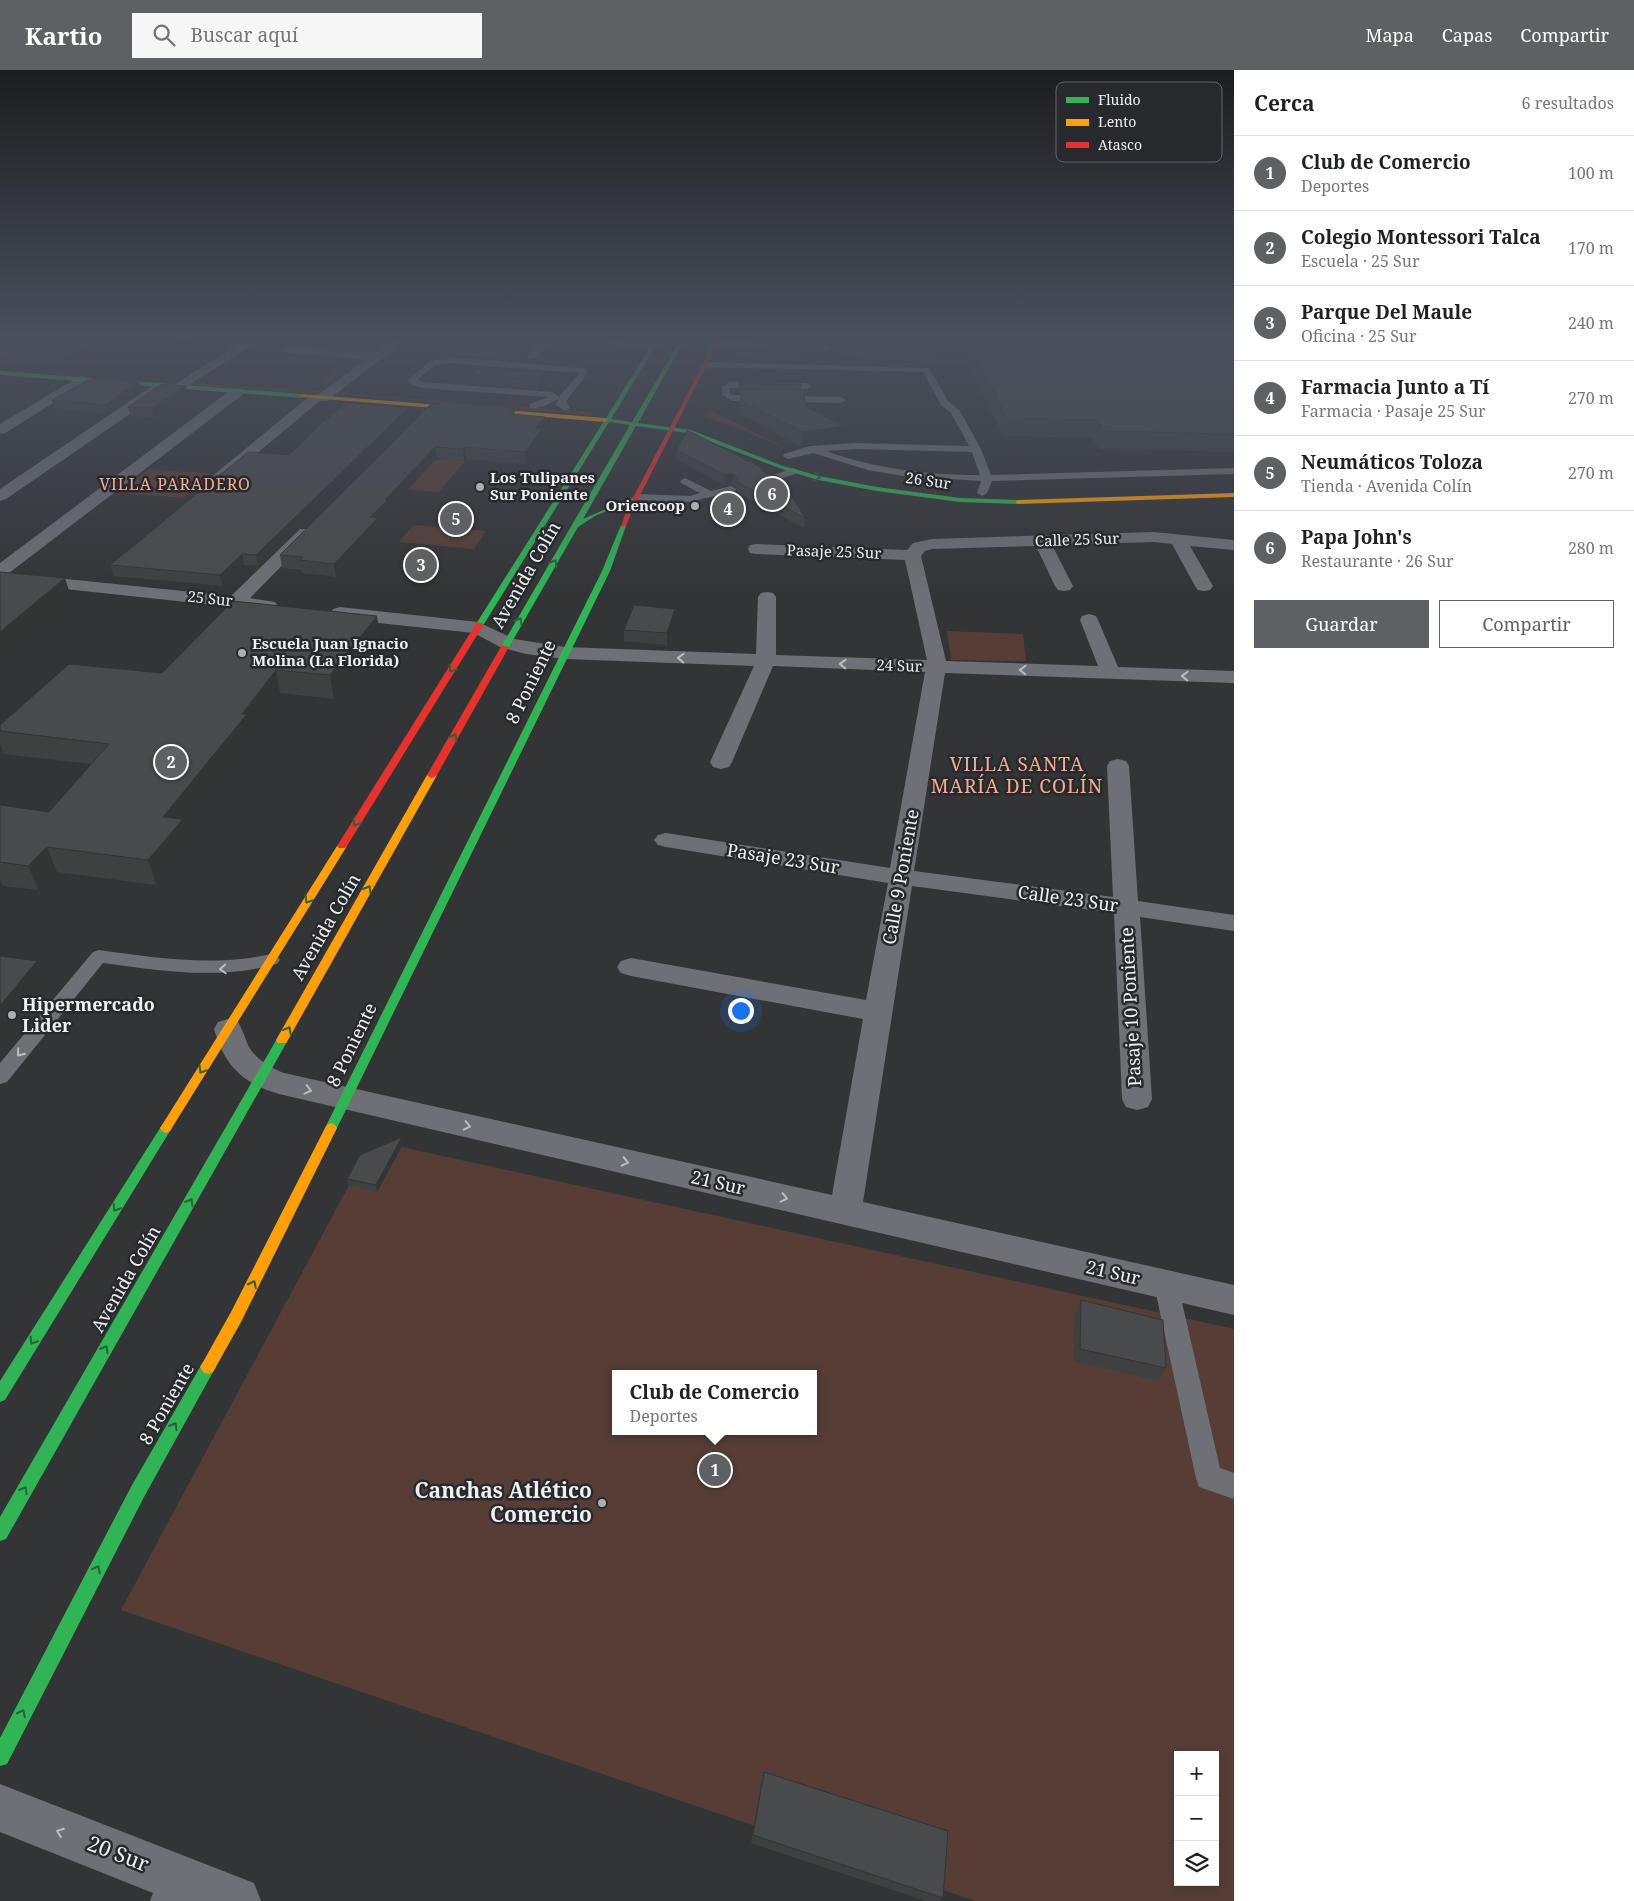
<!DOCTYPE html>
<html lang="es">
<head>
<meta charset="utf-8">
<style>
  body { margin:0; font-family:"Noto Serif",serif; background:#f6f6f6; color:#202124 }
  .controls { position:absolute; right:15px; bottom:15px; display:grid; overflow:hidden; border-radius:0px; box-shadow:0 2px 8px #0003 }
  .controls button { width:45px; height:45px; display:grid; place-items:center; padding:0; border:0; border-bottom:1px solid #e0e0e0; background:#fff; color:#202124; font:25px sans-serif }
  .you { position:absolute; left:740px; top:940px; width:18px; height:18px; margin:-12px; border:4px solid #fff; border-radius:50%; background:#1a73e8; box-shadow:0 0 0 8px #1a73e833 }
  .badge { display:grid; place-items:center; width:32px; height:32px; border-radius:50%; background:#5f6063; color:#fff; font-size:16px; font-weight:700 }
  .pin { position:absolute; translate:-50% -50%; border:2px solid #fff; box-shadow:0 1px 5px #0006 }
  .popup { position:absolute; left:612px; top:1300px; width:205px; height:65px; box-sizing:border-box; display:grid; place-content:center; border-radius:0px; background:#fff; filter:drop-shadow(0 1px 4px #0005); font-size:16px; white-space:nowrap; color:#757577 }
  .popup b { font-size:19px; color:#202124 }
  .popup::after { content:''; position:absolute; left:50%; top:100%; margin-left:-10px; border:10px solid transparent; border-top-color:#fff }
  .list { margin:0; padding:0; list-style:none }
  h2 { display:flex; justify-content:space-between; align-items:center; height:65px; margin:0; padding:0 20px; font-size:21px }
  h2 small { font-size:16px; font-weight:400; color:#757577 }
  .list li { display:grid; grid-template-columns:32px 1fr auto; gap:15px; align-items:center; box-sizing:border-box; height:75px; padding:0 20px; border-top:1px solid #e0e0e0 }
  .list b { display:block; font-size:19px; white-space:nowrap }
  .list p { margin:0; font-size:16px; white-space:nowrap; color:#757577 }
  .list em { font-size:16px; font-style:normal; color:#757577 }
  .actions { display:flex; gap:10px; padding:15px 20px }
  .actions a { flex:1; padding:11px 0; border:1px solid #5f6063; border-radius:0px; text-align:center; font-size:18px; color:#5f6063 }
  .actions .main { background:#5f6063; color:#fff }
  .icon { flex:none; width:28px; height:28px; fill:none; stroke:currentColor; stroke-width:2; stroke-linecap:round; stroke-linejoin:round }
  .map { position:relative; flex:none; width:1234px; height:1831px; overflow:hidden }
  header { display:flex; align-items:center; gap:30px; box-sizing:border-box; height:70px; padding:0 25px; background:#5f6063; color:#fff }
  header strong { font-size:24px }
  nav { display:flex; gap:28px; margin-inline-start:auto; font-size:18px }
  .search { width:350px; height:45px; background:#f6f6f6; display:flex; align-items:center; gap:12px; box-sizing:border-box; padding:0 18px; border-radius:0px; color:#757577; font-size:19px }
  main { display:flex }
  aside { flex:1; background:#fff }
  .map>svg:first-child { display:block }
  .green { fill:#563e36; fill-rule:evenodd }
  .lines { fill:none; stroke-linecap:round; stroke-linejoin:round }
  .stream { stroke:#2f0c05; stroke-width:4.5 }
  .lane { fill:#6e7075; fill-rule:evenodd }
  .street { fill:#6e7075; fill-rule:evenodd }
  .fast { fill:#30b455; fill-rule:evenodd }
  .slow { fill:#ff9f0a; fill-rule:evenodd }
  .jam { fill:#e5322d; fill-rule:evenodd }
  .wall { fill:#3f4040 }
  .shaded-wall { fill:#333434 }
  .building { fill:#494a4b; stroke:#333434 }
  .oneway { stroke:#2b613d }
  .oneway2 { stroke:#bbbdc0 }
  .poi-dot { fill:#adaeb0; stroke:#28292d; stroke-width:2 }
  .labels { text-anchor:middle; stroke-width:5; stroke-linejoin:round; paint-order:stroke }
  .far-poi-label { font-size:15px; font-weight:bold; fill:#eff0f2; stroke:#28292d; text-anchor:start }
  .far-street-label { font-size:15px; fill:#eff0f2; stroke:#28292d }
  .far-neighbourhood-label { font-size:16px; letter-spacing:1px; fill:#f9aa92; stroke:#28292d }
  .street-label { font-size:18px; fill:#eff0f2; stroke:#28292d }
  .poi-label { font-size:18px; font-weight:bold; fill:#eff0f2; stroke:#28292d; text-anchor:start }
  .neighbourhood-label { font-size:19px; letter-spacing:1px; fill:#f9aa92; stroke:#28292d }
  .near-poi-label { font-size:21px; font-weight:bold; fill:#eff0f2; stroke:#28292d; text-anchor:end }
  .near-street-label { font-size:21px; fill:#eff0f2; stroke:#28292d }
  .key { fill:#28292d; stroke:#646568; stroke-width:1 }
  .key-label { font-size:14px; fill:#eff0f2 }
</style>
</head>
<body>
<header>
<strong>Kartio</strong>
<div class="search"><svg class="icon" aria-label="search" viewBox="0 0 24 24"><circle cx="10" cy="10" r="6"/><path d="M15 15l6 6"/></svg>Buscar aquí</div>
<nav><a>Mapa</a><a>Capas</a><a>Compartir</a></nav>
</header>
<main>
<div class="map">
<svg width="1234" height="1831" viewBox="0 0 1234 1831">
  <rect width="100%" height="100%" fill="#333436"/>
  <g class="green">
    <polygon points="0,269 102,269 55,293 0,288"/>
    <polygon points="742,269 827,269 828,274 740,272"/>
    <polygon points="738,279 803,279 807,290 734,288"/>
    <polygon points="354,288 367,289 331,314 318,313"/>
    <polygon points="192,313 321,321 323,324 185,315"/>
    <polygon points="340,323 592,342 594,343 592,345 334,324"/>
    <polygon points="710,340 790,380 735,357 706,348"/>
    <polygon points="390,386 465,391 439,422 362,416"/>
    <polygon points="149,399 210,403 183,428 119,423"/>
    <polygon points="413,455 486,461 474,479 399,472"/>
    <polygon points="947,561 1023,564 1026,591 951,590"/>
    <path d="M388,1074L1234,1259V1831H975L121,1540L362,1091ZM616,1304H814V1361H616ZM1178,1685H1215V1812H1178Z"/>
  </g>
  <g class="lines">
    <polyline class="stream" points="162,269 192,274"/>
    <g class="lane">
      <polygon points="543,269 552,269 534,289 528,289 528,285"/>
      <polygon points="554,269 600,269 655,273 659,275 655,277 558,271"/>
      <polygon points="713,270 825,273 828,273 830,278 826,280 714,278 710,276 713,274"/>
      <path d="M448,287L583,298L586,299L587,304L566,331L570,338L565,341L556,335L558,329C549,334 540,339 530,338V334L548,327L422,318L412,315L408,310L430,291ZM448,293L579,303V304L559,327L553,322L423,312L417,310L436,295Z"/>
      <path d="M704,292L929,298L948,331L960,341L981,379L991,405L1234,398V404L992,411L987,423L982,426L977,423L981,411L903,406L868,400L813,383L788,389L783,386L784,384L810,376L856,373L969,376L951,343L941,335L923,302L701,297L700,295ZM856,379L972,382L980,405C928,405 876,399 826,381Z"/>
      <polygon points="730,312 807,313 811,316 807,319 730,318 730,324 734,325 841,327 846,330 841,333 733,331 722,325 722,316"/>
      <polygon points="794,398 799,401 798,403 768,413 763,410 764,408"/>
      <polygon points="685,408 711,421 731,416 736,419 735,421 690,432 638,430 633,427 638,424 690,426 700,423 681,413 680,411"/>
      <path d="M99,880C157,888 213,897 271,884L277,886L280,890L277,894C219,910 162,901 103,893L7,1012L0,1014V993L93,882Z"/>
      <polygon points="1166,1205 1174,1208 1178,1215 1220,1398 1234,1403 1234,1429 1199,1417 1196,1408 1154,1215 1158,1208"/>
    </g>
    <g class="street">
      <polygon points="247,269 262,269 181,320 171,320 170,317"/>
      <polygon points="393,269 407,269 327,331 320,331 226,409 216,409 213,406 216,403 311,325 318,325 367,289 288,283 284,282 282,279 284,276 375,282"/>
      <polygon points="82,305 88,309 87,312 5,363 0,364 0,354"/>
      <polygon points="160,313 165,314 166,317 165,320 6,429 0,431 0,419 155,314"/>
      <polygon points="237,318 242,319 244,322 242,325 9,503 231,526 300,459 312,459 314,462 312,465 250,528 275,532 278,536 275,540 269,541 0,512 0,493 232,319"/>
      <path d="M1154,462L1234,470V480L1190,476L1213,516L1210,520L1204,521L1198,520L1195,516L1172,474L1154,472L1052,475L1073,516L1070,520L1064,521L1058,520L1055,516L1036,476L932,479L925,481L921,486L946,591L1098,596L1080,550L1082,546L1089,544L1096,546L1098,550L1118,597L1234,601V613L945,603L914,801L1113,827L1107,696L1110,691L1118,689L1126,691L1129,696L1138,831L1234,845V861L1140,847L1152,1029L1148,1037L1137,1040L1126,1037L1122,1029L1114,843L912,816L863,1132L1234,1215V1245L279,1024C242,1013 225,996 214,959L218,952L228,949L238,952C243,960 245,969 249,977C257,990 271,998 284,1003L832,1125L863,949L631,906L621,903L617,897L621,891L631,888L866,930L888,813L666,777L658,775L654,770L658,765L666,763L890,798L925,602L773,596L732,692L729,697L721,699L713,697L710,692L754,596L565,589L526,584L500,577L474,563L340,549L333,547L331,543L333,539L340,537L478,552L514,569L565,577L756,584L758,527L761,523L767,522L773,523L776,527V585L927,590L905,490L756,484L750,483L748,479L750,475L756,474L907,480L913,473L932,469Z"/>
      <polygon points="0,1714 254,1813 261,1831 150,1831 153,1823 0,1762"/>
    </g>
    <g class="fast">
      <polygon points="655,269 660,269 611,349 632,352 681,269 685,269 638,353 691,360 783,396 819,406 877,417 960,428 1018,430 1021,432 1018,434 960,432 877,421 818,410 779,398 688,363 636,356 583,449 636,426 641,427 595,446 578,457 509,577 502,579 501,577 630,355 609,352 484,554 480,556 476,554 604,351 602,350 606,348"/>
      <polygon points="0,301 302,324 305,326 302,328 0,305"/>
      <polygon points="621,455 626,456 610,501 337,1058 335,1061 331,1063 327,1061 325,1058 602,501"/>
      <polygon points="282,966 286,967 288,970 6,1469 0,1471 0,1447 278,967"/>
      <polygon points="166,1053 170,1055 172,1058 170,1061 5,1330 0,1332 0,1311 162,1055"/>
      <polygon points="208,1290 213,1292 216,1297 213,1302 144,1427 7,1694 0,1696 0,1668 132,1415 203,1292"/>
    </g>
    <g class="slow">
      <polygon points="302,324 605,348 608,350 605,352 300,327"/>
      <polygon points="1234,423 1234,427 1018,434 1015,432 1018,430"/>
      <polygon points="432,702 437,705 288,970 286,973 278,973 276,970 427,705"/>
      <polygon points="342,773 347,776 170,1061 166,1063 162,1061 160,1058 162,1055 337,776"/>
      <polygon points="331,1053 335,1055 337,1058 241,1252 213,1302 208,1304 203,1302 200,1297 203,1292 231,1242 325,1058 327,1055"/>
    </g>
    <g class="jam">
      <polygon points="716,269 720,269 632,441 626,456 621,457 626,441"/>
      <polygon points="477,552 484,554 347,776 345,778 339,778 337,776"/>
      <polygon points="502,575 509,577 437,705 432,708 429,707 427,705"/>
    </g>
  </g>
  <g class="wall">
    <polygon points="438,269 541,269 527,284 524,290 439,285"/>
    <polygon points="830,269 1234,269 1234,382 1099,379 1092,368 1003,366 964,285 940,292 868,290 859,288 857,284 833,283"/>
    <polygon points="544,303 544,312 538,319 473,314 472,305"/>
    <polygon points="739,311 801,315 800,320 806,337 844,356 842,370 801,377 740,344 740,323 739,323"/>
    <polygon points="186,316 188,325 154,348 131,346 128,337"/>
    <polygon points="141,321 107,344 55,339 52,330"/>
    <polygon points="431,334 512,337 512,340 516,345 545,359 542,362 543,370 526,394 466,389 464,391 437,388 389,440 389,442 378,453 379,460 336,507 302,503 302,500 282,498 280,485"/>
    <polygon points="409,347 259,496 244,495 223,516 114,506 110,495 289,385"/>
    <polygon points="677,380 763,401 805,448 804,458 737,422 737,418 732,414 725,416 676,389"/>
    <polygon points="674,551 667,575 624,571 624,560"/>
    <polygon points="380,568 334,629 280,623 251,663 252,668 185,754 190,773 156,815 57,802 39,820 3,816 0,819 0,735 49,742 91,694 4,684 0,674 0,655 162,603"/>
    <polygon points="402,1067 403,1074 377,1122 349,1115 347,1109"/>
    <polygon points="1081,1230 1166,1298 1158,1311 1074,1291 1075,1243"/>
    <polygon points="764,1702 943,1828 940,1831 926,1831 751,1773 761,1711"/>
  </g>
  <g class="shaded-wall">
    <polygon points="525,269 541,269 527,284 524,290 523,274"/>
    <polygon points="965,269 966,269 964,285 940,292 943,275"/>
    <polygon points="544,303 544,312 538,319 538,310"/>
    <polygon points="139,312 141,321 107,344 105,335"/>
    <polygon points="186,316 188,325 154,348 152,338"/>
    <polygon points="408,338 409,347 259,496 256,485"/>
    <polygon points="545,347 545,359 542,362 543,370 526,394 525,382 535,358"/>
    <polygon points="844,356 842,370 801,377 803,362"/>
    <polygon points="435,377 437,388 389,440 389,442 378,453 379,460 336,507 334,494 370,447 385,430"/>
    <polygon points="465,377 466,389 464,391 463,379"/>
    <polygon points="733,404 732,414 725,416 725,405"/>
    <polygon points="242,484 244,495 223,516 220,505"/>
    <polygon points="65,508 73,533 0,596 0,562"/>
    <polygon points="675,539 674,551 667,575 667,563"/>
    <polygon points="377,546 380,568 334,629 330,605"/>
    <polygon points="276,600 280,623 251,663 252,668 185,754 190,773 156,815 148,790 163,747"/>
    <polygon points="47,777 57,802 39,820 28,796"/>
    <polygon points="0,810 3,816 0,819"/>
    <polygon points="37,891 48,915 0,975 0,936"/>
    <polygon points="402,1067 403,1074 377,1122 376,1115"/>
  </g>
  <g class="building">
    <polygon points="454,269 525,269 523,274"/>
    <polygon points="860,269 965,269 943,275 870,274 861,272"/>
    <polygon points="967,269 1234,269 1234,364 1104,361 1096,350 1007,348"/>
    <polygon points="479,298 544,303 538,310 472,305"/>
    <polygon points="92,308 139,312 105,335 52,330"/>
    <polygon points="739,311 800,312 801,315 739,314"/>
    <polygon points="162,314 186,316 152,338 128,337"/>
    <polygon points="740,319 803,320 806,337 844,356 803,362 741,331"/>
    <polygon points="442,332 512,337 510,340 516,340 512,344 545,347 535,358 542,359 525,382 465,377 463,379 435,377 385,430 388,430 370,447 378,448 334,494 300,490 303,487 280,485 431,334 439,335"/>
    <polygon points="346,333 408,338 256,485 242,484 220,505 110,495 248,382 289,385 318,356"/>
    <polygon points="687,360 762,398 763,401 768,404 772,404 781,408 805,448 737,412 738,408 733,404 725,405 677,380"/>
    <polygon points="0,502 65,508 0,562"/>
    <polygon points="233,531 377,546 330,605 276,600 242,644 247,644 163,747 183,749 148,790 47,777 28,796 0,792 0,735 49,742 109,674 0,661 0,655 69,594 162,603"/>
    <polygon points="634,535 675,539 667,563 624,560"/>
    <polygon points="0,886 37,891 0,936"/>
    <polygon points="402,1067 376,1115 347,1109 360,1085"/>
    <polygon points="1081,1230 1163,1250 1166,1298 1080,1279"/>
    <polygon points="764,1702 948,1761 943,1828 753,1765"/>
  </g>
  <defs><path id="oneway-chevron" d="M-2-3.5L2.5 0L-2 3.5" fill="none" stroke-width="1.6" stroke-linecap="round" stroke-linejoin="round" transform="scale(1.25)"/></defs>
  <g class="oneway">
    <use href="#oneway-chevron" transform="translate(817 407) rotate(14)"/>
    <use href="#oneway-chevron" transform="translate(554 493) rotate(-60)"/>
    <use href="#oneway-chevron" transform="translate(519 551) rotate(-60)"/>
    <use href="#oneway-chevron" transform="translate(452 599) rotate(122)"/>
    <use href="#oneway-chevron" transform="translate(454 667) rotate(-61)"/>
    <use href="#oneway-chevron" transform="translate(356 753) rotate(122)"/>
    <use href="#oneway-chevron" transform="translate(368 819) rotate(-60)"/>
    <use href="#oneway-chevron" transform="translate(308 830) rotate(122)"/>
    <use href="#oneway-chevron" transform="translate(288 960) rotate(-61)"/>
    <use href="#oneway-chevron" transform="translate(202 1000) rotate(122)"/>
    <use href="#oneway-chevron" transform="translate(190 1132) rotate(-60)"/>
    <use href="#oneway-chevron" transform="translate(116 1138) rotate(122)"/>
    <use href="#oneway-chevron" transform="translate(253 1214) rotate(-63)"/>
    <use href="#oneway-chevron" transform="translate(33 1271) rotate(122)"/>
    <use href="#oneway-chevron" transform="translate(105 1279) rotate(-60)"/>
    <use href="#oneway-chevron" transform="translate(174 1356) rotate(-60)"/>
    <use href="#oneway-chevron" transform="translate(24 1420) rotate(-60)"/>
    <use href="#oneway-chevron" transform="translate(97 1499) rotate(-62)"/>
    <use href="#oneway-chevron" transform="translate(22 1643) rotate(-63)"/>
  </g>
  <g class="oneway2">
    <use href="#oneway-chevron" transform="translate(681 588) rotate(-178)"/>
    <use href="#oneway-chevron" transform="translate(843 594) rotate(-178)"/>
    <use href="#oneway-chevron" transform="translate(1023 600) rotate(-178)"/>
    <use href="#oneway-chevron" transform="translate(1185 606) rotate(-178)"/>
    <use href="#oneway-chevron" transform="translate(223 899) rotate(177)"/>
    <use href="#oneway-chevron" transform="translate(20 983) rotate(129)"/>
    <use href="#oneway-chevron" transform="translate(308 1020) rotate(14)"/>
    <use href="#oneway-chevron" transform="translate(467 1056) rotate(13)"/>
    <use href="#oneway-chevron" transform="translate(625 1092) rotate(13)"/>
    <use href="#oneway-chevron" transform="translate(784 1128) rotate(13)"/>
    <use href="#oneway-chevron" transform="translate(60 1762) rotate(-159)"/>
  </g>
  <linearGradient id="sky" x2="0" y2="1"><stop stop-color="#1c1d1e"/><stop offset="0.51" stop-color="#4a505d"/><stop offset="1" stop-color="#4a505d" stop-opacity="0"/></linearGradient>
  <rect width="1234" height="525" fill="url(#sky)"/>
  <g class="poi-dot">
    <circle cx="480" cy="417" r="5"/>
    <circle cx="695" cy="436" r="5"/>
    <circle cx="242" cy="583" r="5"/>
    <circle cx="12" cy="945" r="5"/>
    <circle cx="602" cy="1433" r="5"/>
  </g>
  <g class="labels">
    <g class="far-poi-label">
      <text x="490" y="413">Los Tulipanes<tspan x="490" dy="17">Sur Poniente</tspan></text>
      <text x="685" y="441" text-anchor="end">Oriencoop</text>
      <text x="252" y="579">Escuela Juan Ignacio<tspan x="252" dy="17">Molina (La Florida)</tspan></text>
    </g>
    <g class="far-street-label">
      <text transform="translate(928 411) rotate(8)" y="5">26 Sur</text>
      <text transform="translate(1077 470) rotate(-2)" y="5">Calle 25 Sur</text>
      <text transform="translate(834 482) rotate(2)" y="5">Pasaje 25 Sur</text>
      <text transform="translate(210 529) rotate(6)" y="5">25 Sur</text>
      <text transform="translate(899 596) rotate(2)" y="5">24 Sur</text>
    </g>
    <g class="far-neighbourhood-label">
      <text x="175" y="420">VILLA PARADERO</text>
    </g>
    <g class="street-label">
      <text transform="translate(526 505) rotate(-60)" y="6">Avenida Colín</text>
      <text transform="translate(531 612) rotate(-64)" y="6">8 Poniente</text>
      <text transform="translate(783 789) rotate(9)" y="6">Pasaje 23 Sur</text>
      <text transform="translate(901 807) rotate(-80)" y="6">Calle 9 Poniente</text>
      <text transform="translate(1068 829) rotate(8)" y="6">Calle 23 Sur</text>
      <text transform="translate(326 857) rotate(-60)" y="6">Avenida Colín</text>
      <text transform="translate(1131 937) rotate(-93)" y="6">Pasaje 10 Poniente</text>
      <text transform="translate(352 975) rotate(-64)" y="6">8 Poniente</text>
      <text transform="translate(718 1113) rotate(13)" y="6">21 Sur</text>
      <text transform="translate(1113 1203) rotate(13)" y="6">21 Sur</text>
      <text transform="translate(126 1209) rotate(-60)" y="6">Avenida Colín</text>
      <text transform="translate(167 1334) rotate(-60)" y="6">8 Poniente</text>
    </g>
    <g class="poi-label">
      <text x="22" y="941">Hipermercado<tspan x="22" dy="21">Lider</tspan></text>
    </g>
    <g class="neighbourhood-label">
      <text x="1017" y="701">VILLA SANTA<tspan x="1017" dy="22">MARÍA DE COLÍN</tspan></text>
    </g>
    <g class="near-poi-label">
      <text x="592" y="1428">Canchas Atlético<tspan x="592" dy="24">Comercio</tspan></text>
    </g>
    <g class="near-street-label">
      <text transform="translate(118 1784) rotate(21)" y="7">20 Sur</text>
    </g>
  </g>
  <rect x="1056" y="12" width="166" height="80" rx="8" class="key"/>
  <rect x="1066" y="27" width="23" height="6" fill="#30b455"/>
  <rect x="1066" y="49" width="23" height="7" fill="#ff9f0a"/>
  <rect x="1066" y="72" width="23" height="6" fill="#e5322d"/>
  <g class="key-label">
    <text x="1098" y="35">Fluido</text>
    <text x="1098" y="57">Lento</text>
    <text x="1098" y="80">Atasco</text>
  </g>
</svg>
<div class="controls">
<button>+</button>
<button>−</button>
<button><svg class="icon" aria-label="layers" viewBox="0 0 24 24"><path d="M12 4l9 5-9 5-9-5zM3 14l9 5 9-5"/></svg></button>
</div>
<div class="you"></div>
<div class="pin badge" style="left:715px;top:1400px">1</div>
<div class="popup"><b>Club de Comercio</b>Deportes</div>
<div class="pin badge" style="left:171px;top:692px">2</div>
<div class="pin badge" style="left:421px;top:495px">3</div>
<div class="pin badge" style="left:728px;top:439px">4</div>
<div class="pin badge" style="left:456px;top:449px">5</div>
<div class="pin badge" style="left:772px;top:424px">6</div>
</div>
<aside>
<h2>Cerca<small>6 resultados</small></h2>
<ul class="list">
<li><span class="badge">1</span><div><b>Club de Comercio</b><p>Deportes</p></div><em>100 m</em></li>
<li><span class="badge">2</span><div><b>Colegio Montessori Talca</b><p>Escuela · 25 Sur</p></div><em>170 m</em></li>
<li><span class="badge">3</span><div><b>Parque Del Maule</b><p>Oficina · 25 Sur</p></div><em>240 m</em></li>
<li><span class="badge">4</span><div><b>Farmacia Junto a Tí</b><p>Farmacia · Pasaje 25 Sur</p></div><em>270 m</em></li>
<li><span class="badge">5</span><div><b>Neumáticos Toloza</b><p>Tienda · Avenida Colín</p></div><em>270 m</em></li>
<li><span class="badge">6</span><div><b>Papa John's</b><p>Restaurante · 26 Sur</p></div><em>280 m</em></li>
</ul>
<div class="actions"><a class="main">Guardar</a><a>Compartir</a></div>
</aside>
</main>
</body>
</html>
